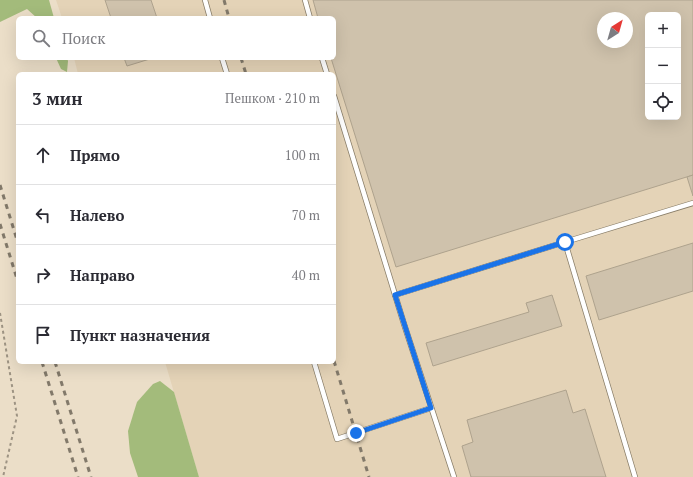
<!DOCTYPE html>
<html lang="ru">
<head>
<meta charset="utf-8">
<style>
  body { margin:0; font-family:"PT Serif",serif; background:#f2f2f3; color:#2b2b33 }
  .controls { position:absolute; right:12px; top:12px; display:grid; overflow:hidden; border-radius:6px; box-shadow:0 4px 16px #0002 }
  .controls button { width:36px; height:36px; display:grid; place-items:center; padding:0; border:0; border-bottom:1px solid #e1e1e2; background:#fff; color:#2b2b33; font:20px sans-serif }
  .compass { position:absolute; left:597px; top:12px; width:36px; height:36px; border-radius:50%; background:#fff; box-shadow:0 4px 16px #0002; rotate:37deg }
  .stop { position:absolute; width:12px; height:12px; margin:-9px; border:3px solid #1a73e8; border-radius:50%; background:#fff }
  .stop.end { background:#1a73e8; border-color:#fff; box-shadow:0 1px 4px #0008 }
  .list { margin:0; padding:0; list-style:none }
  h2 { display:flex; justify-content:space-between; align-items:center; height:52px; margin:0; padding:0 16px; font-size:17px }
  h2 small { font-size:13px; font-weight:400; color:#7c7c81 }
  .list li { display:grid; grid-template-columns:26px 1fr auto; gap:12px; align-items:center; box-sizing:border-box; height:60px; padding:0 16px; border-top:1px solid #e1e1e2 }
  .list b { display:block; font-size:15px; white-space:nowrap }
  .list em { font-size:13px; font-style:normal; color:#7c7c81 }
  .icon { flex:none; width:22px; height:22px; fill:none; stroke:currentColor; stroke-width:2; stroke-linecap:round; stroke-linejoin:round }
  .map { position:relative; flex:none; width:693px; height:477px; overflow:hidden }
  .search { position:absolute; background:#fff; box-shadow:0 4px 16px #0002; left:16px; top:16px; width:320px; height:44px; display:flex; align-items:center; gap:10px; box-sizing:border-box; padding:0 14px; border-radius:6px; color:#7c7c81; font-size:15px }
  .panel { position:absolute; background:#fff; box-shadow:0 4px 16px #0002; left:16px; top:72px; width:320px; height:292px; border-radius:6px }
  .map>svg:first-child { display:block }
  .built { fill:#e4d3b7; fill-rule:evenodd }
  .green { fill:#a3bb7b }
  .building { fill:#cfc2ac; stroke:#aea28d; fill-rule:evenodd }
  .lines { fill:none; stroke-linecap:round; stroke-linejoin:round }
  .lane-casing { stroke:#887d68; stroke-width:6 }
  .path { stroke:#9d9383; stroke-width:2; stroke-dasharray:3 3; stroke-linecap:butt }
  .lane { stroke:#fff; stroke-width:4.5 }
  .rail { stroke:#82796a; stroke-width:3; stroke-dasharray:5 5; stroke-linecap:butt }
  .route { stroke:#1a73e8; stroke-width:5 }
</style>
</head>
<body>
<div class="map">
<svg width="693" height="477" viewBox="0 0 693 477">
  <rect width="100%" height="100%" fill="#ebdec8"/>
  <path class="built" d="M56,0H693V477H199L165,362H334V74H78L74,58H334V18H62ZM648,15H678V117H648ZM603,18H627V42H603Z"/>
  <g class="green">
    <polygon points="0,0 49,0 54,18 37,18 27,9 0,22"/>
    <polygon points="56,58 67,58 68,61 67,72 61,69"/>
    <polygon points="160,381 174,392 199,477 138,477 130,453 128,431 137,402 153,384"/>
  </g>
  <g class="building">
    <polygon points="105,0 151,0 157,18 111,18"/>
    <path d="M313,0H693V175L396,267L331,58H334V18H318ZM648,15H678V117H648ZM603,18H627V42H603Z"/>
    <polygon points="124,58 153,58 127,66"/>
    <polygon points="693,175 693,196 687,177"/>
    <polygon points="693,243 693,291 599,320 586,276"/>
    <polygon points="552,295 562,326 433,366 426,343 529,312 526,303"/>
    <polygon points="566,390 573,413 585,409 606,477 471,477 462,446 473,442 467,420"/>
  </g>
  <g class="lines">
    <g class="lane-casing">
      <g id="lane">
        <polyline points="205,0 210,18"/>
        <polyline points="305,0 310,18"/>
        <polyline points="222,58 227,74"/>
        <polyline points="322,58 327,74"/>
        <polyline points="334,96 404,324 454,477"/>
        <polyline points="395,295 565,242"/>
        <polyline points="314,362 337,439 431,408"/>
        <polyline points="635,477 565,242 693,203"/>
      </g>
    </g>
    <polyline class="path" points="0,313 17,416 3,477"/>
    <use href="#lane" class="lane"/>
    <g class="rail">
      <polyline points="224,0 229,18"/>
      <polyline points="241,58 246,74"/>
      <polyline points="0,185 18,243"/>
      <polyline points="0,224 18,282"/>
      <polyline points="334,361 369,477"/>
      <polyline points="42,362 78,477"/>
      <polyline points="55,362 91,477"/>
    </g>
  </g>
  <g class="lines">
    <polyline class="route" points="356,433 431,408 395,295 565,242"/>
  </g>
</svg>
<div class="controls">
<button>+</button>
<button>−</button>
<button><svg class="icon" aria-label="locate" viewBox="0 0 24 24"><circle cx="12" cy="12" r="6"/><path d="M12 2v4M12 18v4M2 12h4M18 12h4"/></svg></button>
</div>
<svg class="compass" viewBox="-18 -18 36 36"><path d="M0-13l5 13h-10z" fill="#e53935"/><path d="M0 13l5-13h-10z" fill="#7c7c81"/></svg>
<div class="stop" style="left:565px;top:242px"></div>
<div class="stop end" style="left:356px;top:433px"></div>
<div class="search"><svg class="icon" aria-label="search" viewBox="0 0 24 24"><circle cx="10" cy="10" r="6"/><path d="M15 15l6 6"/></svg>Поиск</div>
<section class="panel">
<h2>3 мин<small>Пешком · 210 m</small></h2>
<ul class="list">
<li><svg class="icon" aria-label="ahead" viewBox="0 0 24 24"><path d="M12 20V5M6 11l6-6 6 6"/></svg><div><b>Прямо</b></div><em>100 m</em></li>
<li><svg class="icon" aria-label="left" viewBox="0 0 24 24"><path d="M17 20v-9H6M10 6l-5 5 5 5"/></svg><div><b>Налево</b></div><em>70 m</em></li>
<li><svg class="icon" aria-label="right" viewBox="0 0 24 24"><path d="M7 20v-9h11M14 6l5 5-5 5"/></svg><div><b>Направо</b></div><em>40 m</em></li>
<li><svg class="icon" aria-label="arrive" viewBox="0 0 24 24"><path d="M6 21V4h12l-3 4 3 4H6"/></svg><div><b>Пункт назначения</b></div></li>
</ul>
</section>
</div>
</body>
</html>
